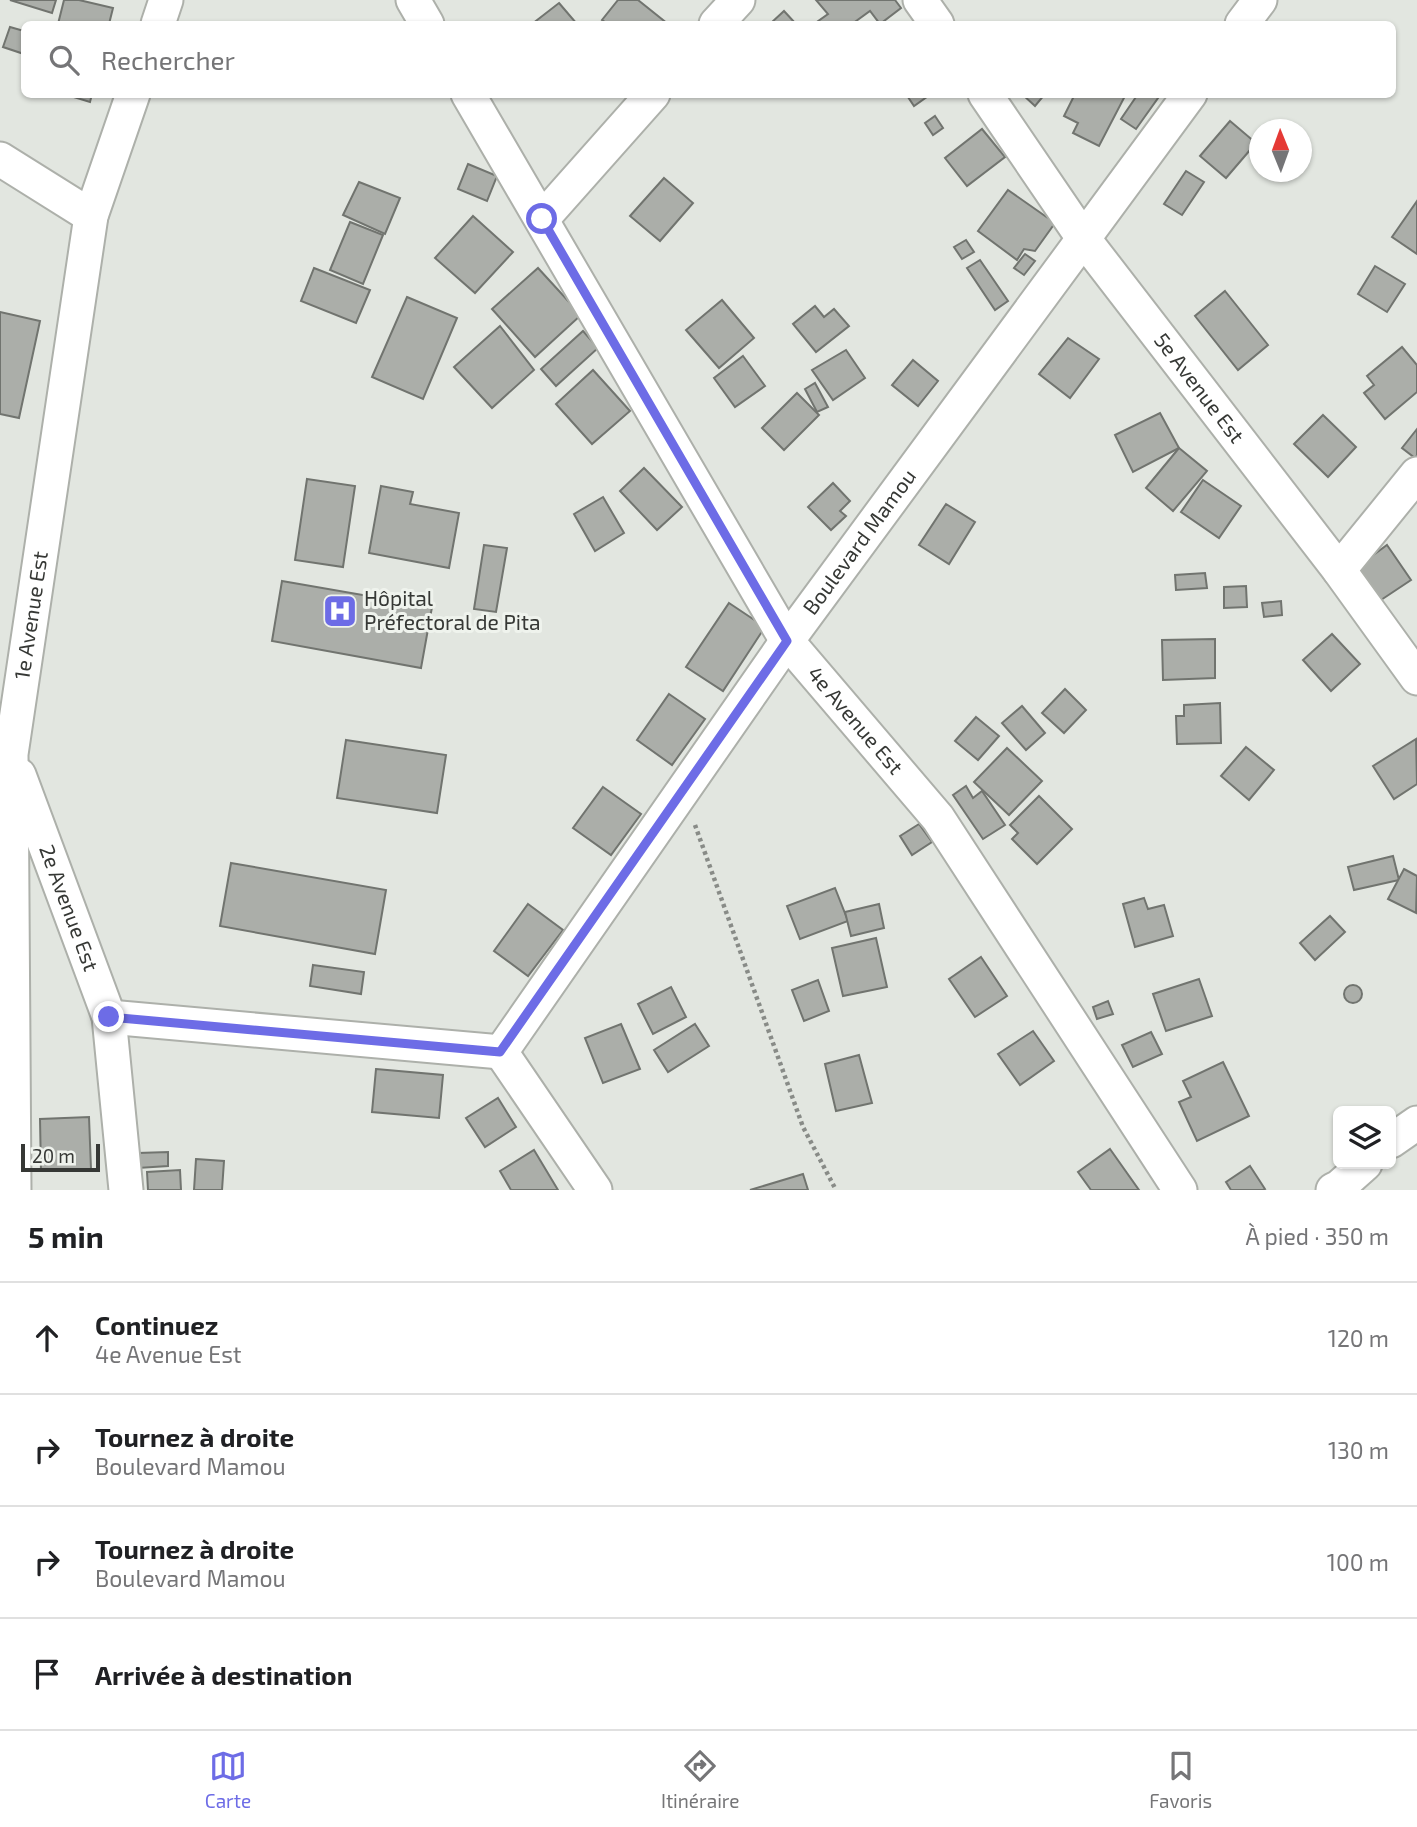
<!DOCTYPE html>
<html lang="fr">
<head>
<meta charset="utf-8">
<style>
  body { margin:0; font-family:"Exo 2",sans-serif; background:#f6f6f6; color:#202124 }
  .controls { position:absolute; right:21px; bottom:21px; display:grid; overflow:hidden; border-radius:10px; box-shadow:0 2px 5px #0004 }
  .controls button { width:63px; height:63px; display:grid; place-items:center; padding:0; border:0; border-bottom:2px solid #e0e0e0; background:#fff; color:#202124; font:35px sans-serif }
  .compass { position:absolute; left:1249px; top:119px; width:63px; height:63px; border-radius:50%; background:#fff; box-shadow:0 2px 5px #0004; rotate:359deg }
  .scale { position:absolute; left:21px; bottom:18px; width:79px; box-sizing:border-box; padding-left:7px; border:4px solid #363835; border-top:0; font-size:19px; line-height:24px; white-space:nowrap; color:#363835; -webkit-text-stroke:5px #eff3ed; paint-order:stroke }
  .stop { position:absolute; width:21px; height:21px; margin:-16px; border:5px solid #6d6ce6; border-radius:50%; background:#fff }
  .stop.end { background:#6d6ce6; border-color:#fff; box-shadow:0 2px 7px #0008 }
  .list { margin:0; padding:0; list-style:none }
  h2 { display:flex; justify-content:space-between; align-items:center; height:91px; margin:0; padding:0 28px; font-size:30px }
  h2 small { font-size:23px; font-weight:400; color:#757577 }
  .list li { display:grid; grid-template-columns:46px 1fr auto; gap:21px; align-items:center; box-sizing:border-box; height:112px; padding:0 28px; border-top:2px solid #e0e0e0 }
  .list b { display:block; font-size:26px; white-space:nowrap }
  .list p { margin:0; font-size:23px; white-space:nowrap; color:#757577 }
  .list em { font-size:23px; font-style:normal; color:#757577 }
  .icon { flex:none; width:38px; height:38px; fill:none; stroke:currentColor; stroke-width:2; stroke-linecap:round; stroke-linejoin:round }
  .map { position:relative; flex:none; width:1417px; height:1190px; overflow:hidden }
  .search { position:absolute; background:#fff; box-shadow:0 2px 5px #0004; left:21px; right:21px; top:21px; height:77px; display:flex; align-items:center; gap:18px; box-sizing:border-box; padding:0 24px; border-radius:10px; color:#757577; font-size:26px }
  .sheet { height:539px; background:#fff }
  nav { display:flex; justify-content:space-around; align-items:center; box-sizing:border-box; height:98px; border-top:2px solid #e0e0e0; background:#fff; font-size:19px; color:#757577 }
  nav a { display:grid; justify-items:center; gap:4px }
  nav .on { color:#6d6ce6 }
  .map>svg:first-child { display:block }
  .building { fill:#abaea9; stroke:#71746f; stroke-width:2 }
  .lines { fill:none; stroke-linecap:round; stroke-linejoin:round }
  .minor-casing { stroke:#adb0aa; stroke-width:37 }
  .path { stroke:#888b87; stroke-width:4.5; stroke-dasharray:3.5 3.5; stroke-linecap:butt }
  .minor { stroke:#fff; stroke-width:33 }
  .route { stroke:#6d6ce6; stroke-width:9 }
  .labels { text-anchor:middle; stroke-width:6; stroke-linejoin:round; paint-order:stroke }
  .street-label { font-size:21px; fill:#363835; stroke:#eff3ed }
  .poi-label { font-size:21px; fill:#363835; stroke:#eff3ed; text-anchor:start }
</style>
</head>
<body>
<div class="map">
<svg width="1417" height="1190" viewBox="0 0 1417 1190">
  <rect width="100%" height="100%" fill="#e2e6e0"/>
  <g class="building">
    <polygon points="10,0 56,0 52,13"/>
    <polygon points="64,0 79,0 113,8 109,24 58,24"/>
    <polygon points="618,0 638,0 668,24 608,24 602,20"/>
    <polygon points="816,0 895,0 901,8 880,24 870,11 852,24 814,24 828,14"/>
    <polygon points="559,3 577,24 532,24"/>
    <polygon points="784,11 796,24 772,24 771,23"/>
    <polygon points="10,27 24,31 24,54 3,47"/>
    <polygon points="64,94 92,94 90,102"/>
    <polygon points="906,94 931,94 914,106"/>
    <polygon points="1022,94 1045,94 1035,106"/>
    <polygon points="1075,94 1126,94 1099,146 1073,133 1078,123 1064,116"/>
    <polygon points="1138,94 1154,94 1158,98 1136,129 1121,119"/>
    <polygon points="935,116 943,128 933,135 925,123"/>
    <polygon points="1230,121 1256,143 1226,178 1200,156"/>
    <polygon points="982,129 1005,157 967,186 945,158"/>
    <polygon points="468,164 497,176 487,201 458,189"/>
    <polygon points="1186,171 1204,182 1182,215 1164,204"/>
    <polygon points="664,178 693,203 660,241 630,216"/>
    <polygon points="359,182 400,198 385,234 343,215"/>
    <polygon points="1008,190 1055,223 1035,251 1024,249 1017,260 978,231"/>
    <polygon points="1417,201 1417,254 1392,237"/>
    <polygon points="473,216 513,252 475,293 435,258"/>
    <polygon points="350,222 383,235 363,284 330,270"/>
    <polygon points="966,240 974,252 962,259 954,247"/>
    <polygon points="1025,254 1035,261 1024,275 1014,268"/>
    <polygon points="980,260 1008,301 995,310 967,268"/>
    <polygon points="1375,266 1405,284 1387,312 1358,294"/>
    <polygon points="314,268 370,290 356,323 301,301"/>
    <polygon points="538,268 581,315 535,357 492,309"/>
    <polygon points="1225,291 1268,345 1238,370 1195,316"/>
    <polygon points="407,297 457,318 423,399 372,377"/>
    <polygon points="722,300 754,338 719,368 686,330"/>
    <polygon points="815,306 824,317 834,309 849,326 816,352 793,324"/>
    <polygon points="0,312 40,321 19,418 0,414"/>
    <polygon points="500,326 534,370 492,408 454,367"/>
    <polygon points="583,331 598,348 556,386 541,369"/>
    <polygon points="1068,338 1099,359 1070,398 1039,374"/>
    <polygon points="1402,347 1417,365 1417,392 1385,419 1364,393 1374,385 1367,376"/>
    <polygon points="846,350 865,378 833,400 812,370"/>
    <polygon points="743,356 765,386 735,407 714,378"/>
    <polygon points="913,360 938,381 918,406 892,385"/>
    <polygon points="593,370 630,411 592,444 556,404"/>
    <polygon points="815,383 828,407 817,412 805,389"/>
    <polygon points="797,393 819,415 784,450 762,428"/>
    <polygon points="1160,413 1179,448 1133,472 1115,435"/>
    <polygon points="1323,415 1356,447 1328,477 1294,444"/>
    <polygon points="1417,429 1417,455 1415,458 1402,448"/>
    <polygon points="1179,448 1207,471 1173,511 1146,488"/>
    <polygon points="644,468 682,507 657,530 620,491"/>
    <polygon points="307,479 355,486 343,567 295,560"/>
    <polygon points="1203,480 1241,506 1219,538 1181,512"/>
    <polygon points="833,483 850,501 840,511 846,516 831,530 808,507"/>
    <polygon points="381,486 413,492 410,504 459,513 449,568 369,553"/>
    <polygon points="603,497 624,533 595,551 574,514"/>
    <polygon points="946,504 975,522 949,564 919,545"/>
    <polygon points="484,545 507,548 496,612 474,609"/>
    <polygon points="1387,545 1411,580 1381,600 1357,567"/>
    <polygon points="1205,573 1207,588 1176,590 1175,575"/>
    <polygon points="282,581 432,607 421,668 272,641"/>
    <polygon points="1246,586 1247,607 1224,608 1224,587"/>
    <polygon points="1281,601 1282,615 1264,617 1262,603"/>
    <polygon points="729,603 765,627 723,691 686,667"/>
    <polygon points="1332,634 1360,664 1331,691 1303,660"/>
    <polygon points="1215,639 1215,678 1163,680 1162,640"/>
    <polygon points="1065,689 1086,710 1064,733 1042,713"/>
    <polygon points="669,694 705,719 672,765 637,740"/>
    <polygon points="1220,703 1221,743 1177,744 1176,716 1184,716 1184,705"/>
    <polygon points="1022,706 1045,733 1026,750 1002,723"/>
    <polygon points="976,717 999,736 978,760 955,741"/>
    <polygon points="1416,739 1417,784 1394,799 1373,766"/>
    <polygon points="346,740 446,755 437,813 337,798"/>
    <polygon points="1246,747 1274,770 1249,800 1221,776"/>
    <polygon points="1007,748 1042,781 1009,815 974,782"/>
    <polygon points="966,786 973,798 982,791 1005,825 983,839 953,795"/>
    <polygon points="603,787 641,814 611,855 573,828"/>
    <polygon points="1039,796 1072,829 1037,864 1012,839 1018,833 1010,825"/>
    <polygon points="919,824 932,842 912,855 900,836"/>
    <polygon points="1393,856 1399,880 1354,890 1348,867"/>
    <polygon points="231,863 386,890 375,954 220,926"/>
    <polygon points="1404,869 1417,876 1416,913 1388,899"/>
    <polygon points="835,888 848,921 800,939 787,906"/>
    <polygon points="1144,898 1148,909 1164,905 1173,936 1135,947 1123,904"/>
    <polygon points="528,904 563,930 528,976 494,951"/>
    <polygon points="879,904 884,928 851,936 845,912"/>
    <polygon points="1330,916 1345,932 1315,960 1300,943"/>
    <polygon points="876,938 887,987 843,996 832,948"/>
    <polygon points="981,957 1007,996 975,1017 949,979"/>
    <polygon points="313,965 364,972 361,994 310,986"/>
    <polygon points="1199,979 1212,1016 1166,1031 1153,994"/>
    <polygon points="818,980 829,1011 804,1021 792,990"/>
    <circle cx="1353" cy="994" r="9"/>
    <polygon points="671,987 686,1017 653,1034 638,1004"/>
    <polygon points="1108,1001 1113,1014 1097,1019 1093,1007"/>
    <polygon points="621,1024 640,1069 603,1083 585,1038"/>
    <polygon points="695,1024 709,1046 668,1072 654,1050"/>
    <polygon points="1033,1031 1054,1061 1020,1085 998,1054"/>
    <polygon points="1151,1032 1162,1054 1133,1067 1122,1045"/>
    <polygon points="859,1055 872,1103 836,1111 825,1064"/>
    <polygon points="1223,1062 1249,1116 1197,1141 1179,1102 1191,1097 1183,1081"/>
    <polygon points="376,1069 443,1075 439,1118 372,1112"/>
    <polygon points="498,1098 516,1127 485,1147 466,1118"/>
    <polygon points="89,1117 91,1169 41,1171 40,1119"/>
    <polygon points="1110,1149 1139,1190 1091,1190 1078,1172"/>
    <polygon points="534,1150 558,1190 511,1190 500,1171"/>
    <polygon points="168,1152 168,1166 138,1168 138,1153"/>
    <polygon points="196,1159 224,1161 222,1190 194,1190"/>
    <polygon points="1250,1166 1265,1189 1263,1190 1231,1190 1226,1182"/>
    <polygon points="180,1170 181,1190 148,1190 147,1172"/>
    <polygon points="803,1174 808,1190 750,1190"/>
  </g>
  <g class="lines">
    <g class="minor-casing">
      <g id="minor">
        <polyline points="413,0 427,24"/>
        <polyline points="920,0 937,24"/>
        <polyline points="158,24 166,0"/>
        <polyline points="716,24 738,0"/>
        <polyline points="1242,24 1260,0"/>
        <path id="s1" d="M468,94L787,641L938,818L1180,1190"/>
        <path id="s2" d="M985,94L1083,238L1339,570L1417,678"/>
        <polyline points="0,159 91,216"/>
        <polyline points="542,219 653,94"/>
        <polyline points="1339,570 1417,474"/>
        <path id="s3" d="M19,775L109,1017L126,1190"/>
        <path id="s4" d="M109,1017L501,1052L787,641L1190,94"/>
        <polyline points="501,1052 595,1190"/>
        <polyline points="1391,1141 1417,1123"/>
        <path id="s5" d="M14,1190L11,754L91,216L133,94"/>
        <polyline points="1333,1190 1339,1187 1365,1164"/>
      </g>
    </g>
    <polyline class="path" points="695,825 803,1127 836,1190"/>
    <use href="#minor" class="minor"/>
  </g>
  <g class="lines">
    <polyline class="route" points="109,1017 500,1052 787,641 542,219"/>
  </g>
  <defs>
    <g id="hospital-square" transform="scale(1.75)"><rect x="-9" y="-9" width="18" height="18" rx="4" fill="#6d6ce6" stroke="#eff3ed"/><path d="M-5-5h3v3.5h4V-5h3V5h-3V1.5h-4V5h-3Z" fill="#fff"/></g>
  </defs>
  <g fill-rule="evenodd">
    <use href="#hospital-square" x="340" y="611"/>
  </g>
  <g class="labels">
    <g class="street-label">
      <text dy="7" stroke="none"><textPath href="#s2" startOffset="364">5e Avenue Est</textPath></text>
      <text dy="7" stroke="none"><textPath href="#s4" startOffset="1017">Boulevard Mamou</textPath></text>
      <text dy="7" stroke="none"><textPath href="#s5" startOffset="576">1e Avenue Est</textPath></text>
      <text dy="7" stroke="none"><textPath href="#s1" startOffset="738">4e Avenue Est</textPath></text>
      <text dy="7" stroke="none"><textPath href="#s3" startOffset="142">2e Avenue Est</textPath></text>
    </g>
    <g class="poi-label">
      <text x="364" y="606">Hôpital<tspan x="364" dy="24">Préfectoral de Pita</tspan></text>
    </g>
  </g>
</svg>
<div class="controls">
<button><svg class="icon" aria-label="layers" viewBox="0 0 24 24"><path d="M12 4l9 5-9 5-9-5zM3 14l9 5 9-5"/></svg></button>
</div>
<svg class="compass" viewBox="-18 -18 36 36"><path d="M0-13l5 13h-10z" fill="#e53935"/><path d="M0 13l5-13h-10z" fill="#757577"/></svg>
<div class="scale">20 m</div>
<div class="stop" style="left:542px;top:219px"></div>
<div class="stop end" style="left:109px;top:1017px"></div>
<div class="search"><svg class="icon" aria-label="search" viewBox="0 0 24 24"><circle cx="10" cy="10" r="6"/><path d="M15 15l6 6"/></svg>Rechercher</div>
</div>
<section class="sheet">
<h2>5 min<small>À pied · 350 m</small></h2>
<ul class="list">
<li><svg class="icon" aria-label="ahead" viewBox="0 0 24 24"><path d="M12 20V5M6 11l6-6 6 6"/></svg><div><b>Continuez</b><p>4e Avenue Est</p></div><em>120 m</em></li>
<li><svg class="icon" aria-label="right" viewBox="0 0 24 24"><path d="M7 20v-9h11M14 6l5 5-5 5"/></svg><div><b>Tournez à droite</b><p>Boulevard Mamou</p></div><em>130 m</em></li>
<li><svg class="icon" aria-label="right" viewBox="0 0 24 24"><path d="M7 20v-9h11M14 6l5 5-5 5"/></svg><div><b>Tournez à droite</b><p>Boulevard Mamou</p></div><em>100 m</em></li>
<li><svg class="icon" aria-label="arrive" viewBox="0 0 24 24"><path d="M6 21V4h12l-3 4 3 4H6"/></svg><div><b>Arrivée à destination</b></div></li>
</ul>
</section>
<nav>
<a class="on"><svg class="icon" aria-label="map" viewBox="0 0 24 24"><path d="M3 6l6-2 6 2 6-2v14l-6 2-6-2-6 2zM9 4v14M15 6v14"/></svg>Carte</a>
<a><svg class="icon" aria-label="directions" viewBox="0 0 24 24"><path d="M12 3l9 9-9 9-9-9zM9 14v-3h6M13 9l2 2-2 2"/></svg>Itinéraire</a>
<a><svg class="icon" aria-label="saved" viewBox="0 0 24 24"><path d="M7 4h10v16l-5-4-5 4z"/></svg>Favoris</a>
</nav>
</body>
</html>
